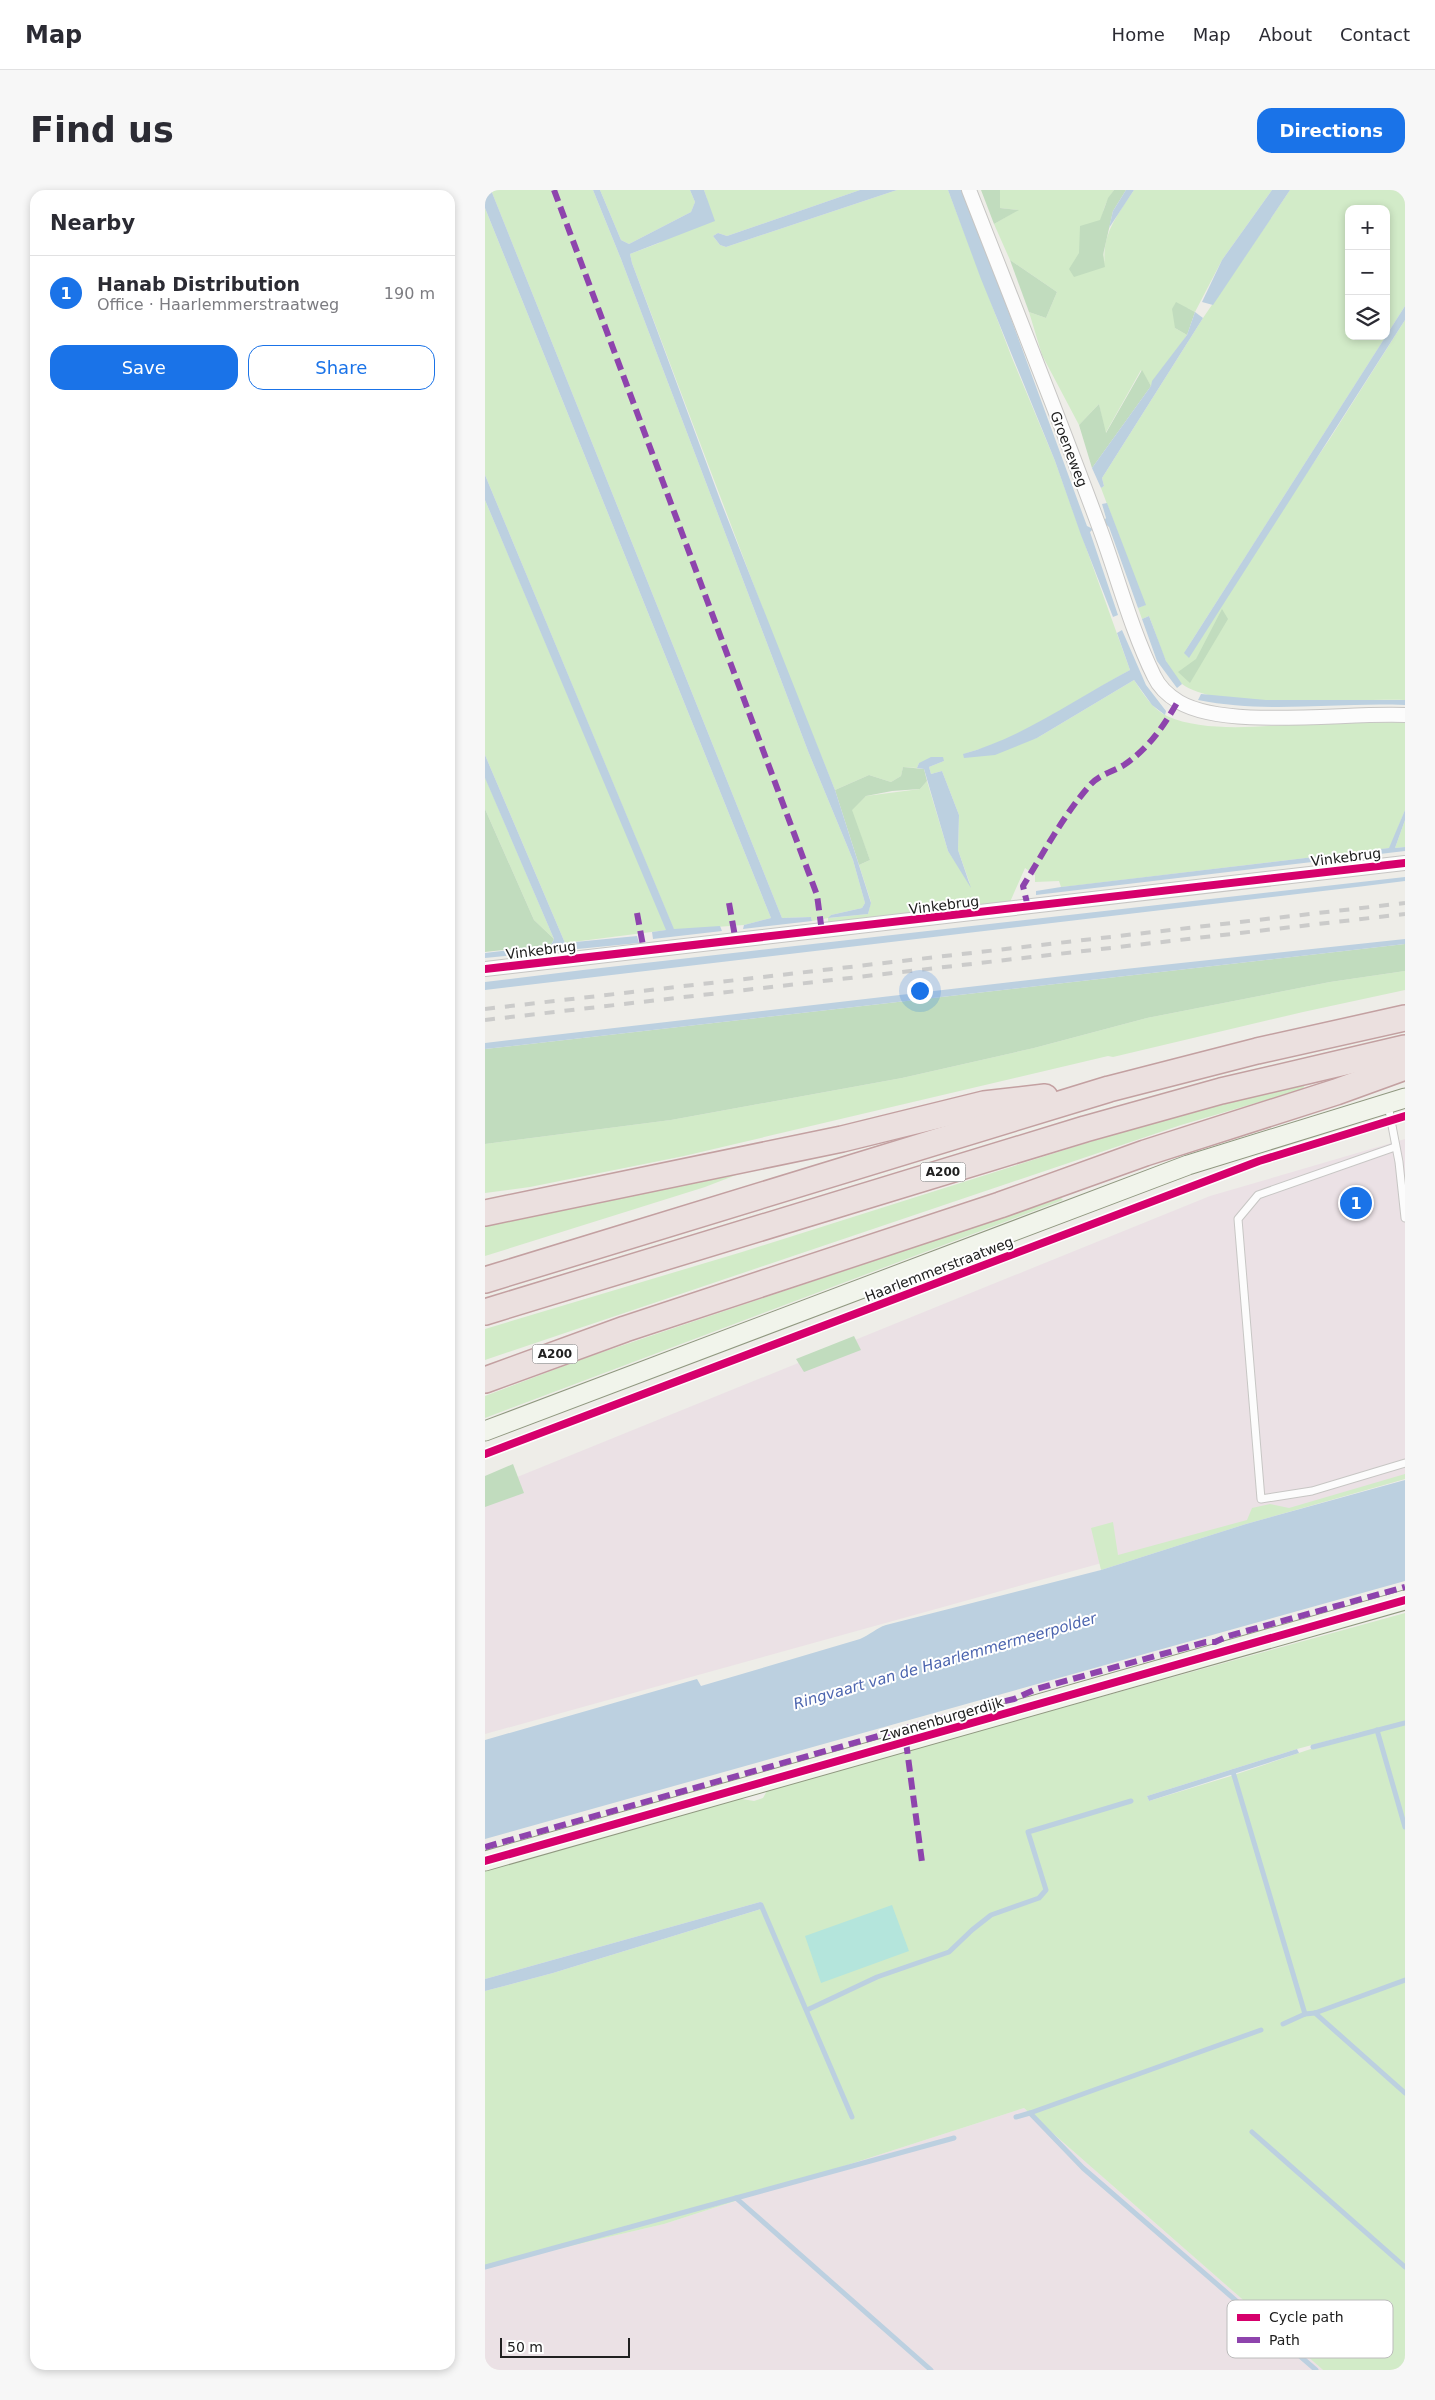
<!DOCTYPE html>
<html lang="en">
<head>
<meta charset="utf-8">
<style>
  body { margin:0; font-family:"DejaVu Sans",sans-serif; background:#f7f7f7; color:#2b2b33 }
  .controls { position:absolute; right:15px; top:15px; display:grid; overflow:hidden; border-radius:10px; box-shadow:0 2px 8px #0003 }
  .controls button { width:45px; height:45px; display:grid; place-items:center; padding:0; border:0; border-bottom:1px solid #e1e1e2; background:#fff; color:#2b2b33; font:25px sans-serif }
  .scale { position:absolute; left:15px; bottom:12px; width:130px; box-sizing:border-box; padding-left:5px; border:2px solid #202020; border-top:0; font-size:14px; line-height:18px; white-space:nowrap; color:#202020; -webkit-text-stroke:4px #fff; paint-order:stroke }
  .you { position:absolute; left:434px; top:800px; width:18px; height:18px; margin:-12px; border:4px solid #fff; border-radius:50%; background:#1a73e8; box-shadow:0 0 0 8px #1a73e833 }
  .badge { display:grid; place-items:center; width:32px; height:32px; border-radius:50%; background:#1a73e8; color:#fff; font-size:16px; font-weight:700 }
  .pin { position:absolute; translate:-50% -50%; border:2px solid #fff; box-shadow:0 1px 5px #0006 }
  .list { margin:0; padding:0; list-style:none }
  h2 { display:flex; justify-content:space-between; align-items:center; height:65px; margin:0; padding:0 20px; font-size:21px }
  h2 small { font-size:16px; font-weight:400; color:#7c7c81 }
  .list li { display:grid; grid-template-columns:32px 1fr auto; gap:15px; align-items:center; box-sizing:border-box; height:75px; padding:0 20px; border-top:1px solid #e1e1e2 }
  .list b { display:block; font-size:19px; white-space:nowrap }
  .list p { margin:0; font-size:16px; white-space:nowrap; color:#7c7c81 }
  .list em { font-size:16px; font-style:normal; color:#7c7c81 }
  .actions { display:flex; gap:10px; padding:15px 20px }
  .actions a { flex:1; padding:11px 0; border:1px solid #1a73e8; border-radius:15px; text-align:center; font-size:18px; color:#1a73e8 }
  .actions .main { background:#1a73e8; color:#fff }
  .icon { flex:none; width:28px; height:28px; fill:none; stroke:currentColor; stroke-width:2; stroke-linecap:round; stroke-linejoin:round }
  .map { position:relative; flex:none; width:920px; height:2180px; overflow:hidden; border-radius:15px }
  header { display:flex; align-items:center; gap:30px; box-sizing:border-box; height:70px; padding:0 25px; background:#fff; border-bottom:1px solid #e1e1e2 }
  header strong { font-size:24px }
  nav { display:flex; gap:28px; margin-inline-start:auto; font-size:18px }
  .intro { display:flex; align-items:center; justify-content:space-between; box-sizing:border-box; height:120px; padding:0 30px }
  h1 { margin:0; font-size:35px }
  .button { padding:12px 22px; border-radius:15px; background:#1a73e8; color:#fff; font-size:18px; font-weight:700 }
  main { display:flex; gap:30px; padding:0 30px }
  aside { flex:1; background:#fff; border-radius:15px; box-shadow:0 2px 8px #0003 }
  .map>svg:first-child { display:block }
  .industrial { fill:#ebe1e5 }
  .grass { fill:#d2ebc8; fill-rule:evenodd }
  .forest { fill:#c1dcbe }
  .pitch { fill:#b4e5dc }
  .water { fill:#bcd0e0 }
  .lines { fill:none; stroke-linecap:round; stroke-linejoin:round }
  .stream { stroke:#bcd0e0; stroke-width:5 }
  .lane-casing { stroke:#c7c6c4; stroke-width:9 }
  .street-casing { stroke:#c7c6c4; stroke-width:16 }
  .secondary-casing { stroke:#909880; stroke-width:21 }
  .highway-casing { stroke:#c3a0a1; stroke-width:28 }
  .lane { stroke:#fcfcfc; stroke-width:7 }
  .street { stroke:#fcfcfc; stroke-width:14 }
  .secondary { stroke:#f1f4eb; stroke-width:19 }
  .highway { stroke:#ebe0df; stroke-width:25 }
  .rail { stroke:#cbcbca; stroke-width:4; stroke-dasharray:10 10; stroke-linecap:butt }
  .quiet { stroke:#8e44ad; stroke-width:6; stroke-dasharray:12 6; stroke-linecap:butt }
  .cycleway-casing { stroke:#fff; stroke-width:11 }
  .cycleway { stroke:#d6006c; stroke-width:8 }
  .labels { text-anchor:middle; stroke-width:4; stroke-linejoin:round; paint-order:stroke }
  .shield { fill:#fff; stroke:#636363; stroke-width:1 }
  .shield-label { font-size:12px; font-weight:bold; fill:#202020 }
  .street-label { font-size:14px; fill:#202020; stroke:#fff }
  .water-label { font-size:15px; font-style:italic; fill:#4c65af; stroke:#fff }
  .key { fill:#fff; stroke:#bcbcbc; stroke-width:1 }
  .key-label { font-size:14px; fill:#202020 }
</style>
</head>
<body>
<header>
<strong>Map</strong>
<nav><a>Home</a><a>Map</a><a>About</a><a>Contact</a></nav>
</header>
<div class="intro"><h1>Find us</h1><a class="button">Directions</a></div>
<main>
<aside>
<h2>Nearby<small></small></h2>
<ul class="list">
<li><span class="badge">1</span><div><b>Hanab Distribution</b><p>Office · Haarlemmerstraatweg</p></div><em>190 m</em></li>
</ul>
<div class="actions"><a class="main">Save</a><a>Share</a></div>
</aside>
<div class="map">
<svg width="920" height="2180" viewBox="0 0 920 2180">
  <rect width="100%" height="100%" fill="#eeede8"/>
  <g class="industrial">
    <polygon points="920,949 920,1289 0,1544 0,1300 725,1006"/>
    <polygon points="539,1918 838,2180 0,2180 0,2076 179,2034"/>
  </g>
  <g class="grass">
    <path d="M6,0H108L136,69L323,561L368,670L380,713L377,718L346,725L344,728L383,724L386,712L374,675L385,670L366,620L381,606L435,599L442,591L463,661L485,694L473,660L474,625L457,581L446,584L444,577L459,571L434,573L432,578L418,577L416,586L406,592L384,585L350,600L294,462L147,73L145,64L174,53L222,9L219,0H375L242,46L233,43L228,46L235,55L241,57L412,0H463L527,168L570,271L645,480C608,500 574,523 537,543C519,553 498,558 479,564L552,548L649,490C658,503 667,519 682,526C719,543 777,536 817,534C852,533 886,532 920,532V620L905,658L586,696L576,697L574,691L550,692V685L540,678L525,712L343,734V728L327,731L326,727L297,728Z"/>
    <polygon points="115,0 205,0 210,12 206,22 144,54 136,50"/>
    <path d="M515,0H629C610,25 617,48 620,77C616,44 632,26 649,0H787L737,70L710,122L702,118L690,138L702,145L666,196L656,180L620,244L614,214L594,235L557,165L544,122L561,128L572,102L525,70L509,34L533,20L515,18Z"/>
    <path d="M805,0H920V116L901,146V19H864V146H901L699,463L844,250L920,130V510C870,508 734,522 697,494C681,482 672,445 664,426L657,429L653,418L660,415L616,298L619,296L617,288L718,128Z"/>
    <polygon points="0,18 286,728 259,735 189,740 0,285"/>
    <polygon points="0,310 182,740 80,753 0,565"/>
    <polygon points="0,587 69,749 49,730 0,619"/>
    <polygon points="920,630 920,657 910,658"/>
    <polygon points="920,781 920,800 818,822 628,867 623,866 199,966 45,997 0,1003 0,954 186,930 417,888 549,858 662,828 845,792"/>
    <polygon points="820,894 818,899 696,935 0,1170 0,1139 257,1062 665,933"/>
    <polygon points="300,966 220,997 0,1066 0,1035"/>
    <polygon points="576,1008 578,1010 0,1228 0,1206 100,1168"/>
    <polygon points="920,1284 920,1289 761,1334 616,1380 606,1338 628,1332 633,1365 762,1330 767,1318 785,1314 804,1318"/>
    <path d="M920,1423V2180H838L539,1918L179,2034L0,2076V1801L68,1783L276,1719L278,1713L275,1712L0,1789V1681L251,1608L269,1611L278,1608L283,1599ZM879,1541L746,1586L664,1611L662,1606L812,1559Z"/>
  </g>
  <g class="forest">
    <polygon points="496,0 515,0 515,18 534,20 509,34"/>
    <polygon points="629,0 641,0 628,21 618,65 620,77 589,87 584,79 594,63 595,36 615,30 623,8"/>
    <polygon points="525,70 572,102 561,128 544,122"/>
    <polygon points="691,112 710,122 702,145 690,138 687,119"/>
    <polygon points="657,180 666,196 607,278 594,235 614,214 621,243"/>
    <polygon points="737,419 743,429 705,493 693,482 711,469"/>
    <polygon points="418,577 439,579 442,591 435,599 407,601 381,606 367,620 385,670 374,675 350,600 384,585 406,592 416,586"/>
    <polygon points="0,619 49,730 69,749 66,755 0,762"/>
    <polygon points="920,754 920,781 845,792 662,828 549,858 417,888 186,930 0,954 0,859"/>
    <polygon points="369,1146 376,1160 319,1182 311,1169"/>
    <polygon points="28,1274 39,1303 0,1317 0,1286"/>
  </g>
  <polygon class="pitch" points="407,1715 424,1761 336,1793 320,1746"/>
  <g class="water">
    <polygon points="0,0 6,0 297,728 326,727 327,731 258,739 259,735 286,728 0,18"/>
    <polygon points="108,0 115,0 136,50 144,54 206,22 210,12 205,0 219,0 230,31 145,64 147,73 236,312 350,600 386,713 383,724 343,728 346,725 377,718 380,713 368,670 323,561 136,69"/>
    <polygon points="375,0 412,0 241,57 235,55 228,46 233,43 242,46"/>
    <polygon points="463,0 479,0 602,336 608,339 605,342 633,425 628,427 596,345 570,271 496,89"/>
    <polygon points="641,0 649,0 624,38 628,21"/>
    <polygon points="787,0 805,0 728,115 717,112 737,70"/>
    <polygon points="920,116 920,130 704,468 699,463"/>
    <polygon points="710,122 718,128 617,288 619,296 616,298 607,278 666,196 667,191 702,145"/>
    <polygon points="0,285 189,739 235,736 237,741 168,749 167,742 181,740 0,310"/>
    <polygon points="622,313 661,415 653,418 624,337 618,332 621,328 617,314"/>
    <polygon points="664,426 681,471 697,494 692,498 672,471 657,429"/>
    <path d="M637,440L661,495L681,521L680,525L667,515L649,490L552,548L510,565L479,568L478,564C539,547 590,509 645,480L632,443Z"/>
    <path d="M716,504L781,510H920V515C849,512 784,524 713,510Z"/>
    <polygon points="0,565 80,753 152,746 154,753 0,768 0,763 66,755 69,749 0,588"/>
    <polygon points="446,567 458,567 459,571 444,577 446,584 457,581 474,625 473,660 486,698 463,661 439,579 432,578 434,573"/>
    <polygon points="920,620 920,630 910,658 920,657 920,661 551,705 551,701 576,697 904,658"/>
    <polygon points="920,687 920,691 880,696 0,800 0,792 98,780"/>
    <polygon points="920,749 920,754 0,859 0,853 640,779"/>
    <path d="M920,1290V1391L0,1649V1550L212,1489L216,1496L375,1449C385,1445 391,1438 401,1435L616,1380L761,1334Z"/>
    <polygon points="812,1559 814,1563 664,1611 662,1606"/>
    <polygon points="275,1712 278,1713 276,1719 68,1783 0,1801 0,1789"/>
  </g>
  <g class="lines">
    <g class="stream">
      <polyline points="892,1540 920,1637"/>
      <polyline points="828,1557 920,1533"/>
      <polyline points="748,1582 820,1824"/>
      <polyline points="276,1715 367,1927"/>
      <polyline points="322,1820 392,1787 464,1762 487,1740 506,1725 554,1708 561,1700 543,1642 646,1611"/>
      <polyline points="830,1823 920,1903"/>
      <polyline points="798,1834 820,1824 830,1823 920,1790"/>
      <polyline points="545,1923 776,1840"/>
      <polyline points="531,1927 545,1923 598,1978 831,2180"/>
      <polyline points="767,1942 920,2077"/>
      <polyline points="251,2008 469,1948"/>
      <polyline points="0,2077 251,2008 446,2180"/>
    </g>
    <g class="lane-casing">
      <g id="lane">
        <polyline points="903,915 914,972 920,1028"/>
        <polyline points="910,957 773,1005 753,1029 776,1309 827,1301 920,1273"/>
      </g>
    </g>
    <g class="street-casing">
      <g id="street">
        <path d="M484,0C528,113 573,225 615,339C633,388 646,439 669,486C674,497 684,506 694,512C742,540 862,522 920,525"/>
        <polyline points="0,779 920,673"/>
      </g>
    </g>
    <g class="secondary-casing">
      <g id="secondary">
        <polyline points="0,1241 703,975 920,908"/>
        <polyline points="0,1671 920,1410"/>
      </g>
    </g>
    <g class="highway-casing">
      <g id="highway">
        <polyline points="0,1023 357,949 499,914 560,907"/>
        <polyline points="0,1090 624,899 772,861 920,828"/>
        <polyline points="0,1122 600,939 736,901 920,858"/>
        <polyline points="0,1190 140,1139 515,1015 660,963 851,902 920,877"/>
      </g>
    </g>
    <use href="#lane" class="lane"/>
    <use href="#street" class="street"/>
    <use href="#secondary" class="secondary"/>
    <use href="#highway" class="highway"/>
    <g class="rail">
      <polyline points="0,819 920,713"/>
      <polyline points="0,830 920,724"/>
    </g>
    <g class="quiet">
      <polyline points="69,0 332,705 337,742"/>
      <polyline points="244,713 251,752"/>
      <path d="M543,717L538,696C559,662 579,624 606,594C614,585 629,581 639,575C663,559 679,536 693,511"/>
      <polyline points="152,723 159,761"/>
      <polyline points="421,1552 437,1672"/>
      <polyline points="0,1657 507,1514 529,1509 551,1499 721,1452 730,1452 743,1446 920,1397"/>
    </g>
    <g class="cycleway-casing">
      <g id="cycleway">
        <polyline points="0,779 920,673"/>
        <polyline points="0,1264 774,971 920,926"/>
        <polyline points="0,1671 920,1410"/>
      </g>
    </g>
    <use href="#cycleway" class="cycleway"/>
  </g>
  <g class="labels">
    <g class="shield">
      <rect x="435.5" y="972.5" width="45" height="19" rx="4"/>
      <rect x="47.5" y="1154.5" width="45" height="19" rx="4"/>
    </g>
    <g class="shield-label">
      <text x="458" y="986">A200</text>
      <text x="70" y="1168">A200</text>
    </g>
    <g class="street-label">
      <text transform="translate(584 259) rotate(69)" y="5">Groeneweg</text>
      <text transform="translate(861 667) rotate(-7)" y="5">Vinkebrug</text>
      <text transform="translate(459 715) rotate(-7)" y="5">Vinkebrug</text>
      <text transform="translate(56 760) rotate(-7)" y="5">Vinkebrug</text>
      <text transform="translate(454 1079) rotate(-21)" y="5">Haarlemmerstraatweg</text>
      <text transform="translate(457 1529) rotate(-16)" y="5">Zwanenburgerdijk</text>
    </g>
    <g class="water-label">
      <text transform="translate(460 1471) rotate(-16)" y="5">Ringvaart van de Haarlemmermeerpolder</text>
    </g>
  </g>
  <rect x="742" y="2110" width="166" height="58" rx="8" class="key"/>
  <rect x="752" y="2124" width="23" height="7" fill="#d6006c"/>
  <rect x="752" y="2147" width="23" height="6" fill="#8e44ad"/>
  <g class="key-label">
    <text x="784" y="2132">Cycle path</text>
    <text x="784" y="2155">Path</text>
  </g>
</svg>
<div class="controls">
<button>+</button>
<button>−</button>
<button><svg class="icon" aria-label="layers" viewBox="0 0 24 24"><path d="M12 4l9 5-9 5-9-5zM3 14l9 5 9-5"/></svg></button>
</div>
<div class="scale">50 m</div>
<div class="you"></div>
<div class="pin badge" style="left:871px;top:1013px">1</div>
</div>
</main>
</body>
</html>
